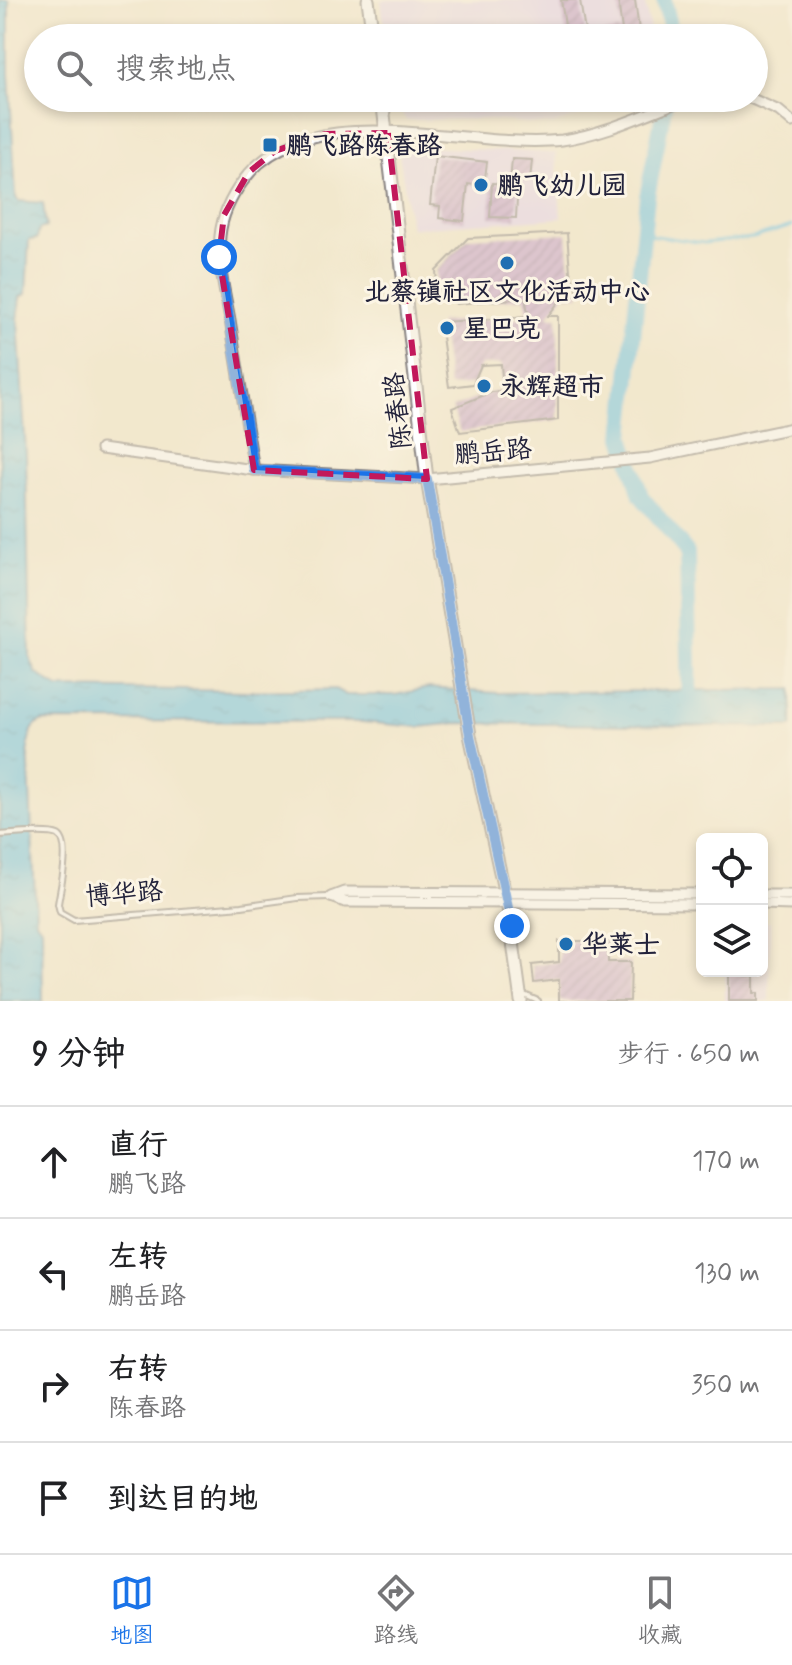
<!DOCTYPE html>
<html lang="zh">
<head>
<meta charset="utf-8">
<style>
  body { margin:0; font-family:Mynerve,"LXGW WenKai TC",sans-serif; background:#f6f6f6; color:#202124 }
  .controls { position:absolute; right:24px; bottom:24px; display:grid; overflow:hidden; border-radius:12px; box-shadow:0 4px 12px #0003 }
  .controls button { width:72px; height:72px; display:grid; place-items:center; padding:0; border:0; border-bottom:2px solid #e0e0e0; background:#fff; color:#202124; font:40px sans-serif }
  .stop { position:absolute; width:24px; height:24px; margin:-18px; border:6px solid #1a73e8; border-radius:50%; background:#fff }
  .stop.end { background:#1a73e8; border-color:#fff; box-shadow:0 2px 8px #0008 }
  .list { margin:0; padding:0; list-style:none }
  h2 { display:flex; justify-content:space-between; align-items:center; height:104px; margin:0; padding:0 32px; font-size:34px }
  h2 small { font-size:26px; font-weight:400; color:#757577 }
  .list li { display:grid; grid-template-columns:52px 1fr auto; gap:24px; align-items:center; box-sizing:border-box; height:112px; padding:0 32px; border-top:2px solid #e0e0e0 }
  .list b { display:block; font-size:30px; white-space:nowrap }
  .list p { margin:0; font-size:26px; white-space:nowrap; color:#757577 }
  .list em { font-size:26px; font-style:normal; color:#757577 }
  .icon { flex:none; width:44px; height:44px; fill:none; stroke:currentColor; stroke-width:2; stroke-linecap:round; stroke-linejoin:round }
  .map { position:relative; flex:none; width:792px; height:1001px; overflow:hidden }
  .search { position:absolute; background:#fff; box-shadow:0 4px 12px #0003; left:24px; right:24px; top:24px; height:88px; display:flex; align-items:center; gap:20px; box-sizing:border-box; padding:0 28px; border-radius:44px; color:#757577; font-size:30px }
  .sheet { height:552px; background:#fff }
  nav { display:flex; justify-content:space-around; align-items:center; box-sizing:border-box; height:112px; border-top:2px solid #e0e0e0; background:#fff; font-size:22px; color:#757577 }
  nav a { display:grid; justify-items:center; gap:4px }
  nav .on { color:#1a73e8 }
  .map>svg:first-child { display:block }
  .built { fill:#e4d3f2 }
  .water { fill:url(#water-ripples); stroke:#467291; stroke-width:2 }
  .lines { fill:none; stroke-linecap:round; stroke-linejoin:round }
  .stream { stroke:#69c3e7; stroke-width:3 }
  .river { stroke:#69c3e7; stroke-width:16 }
  .building { fill:url(#building-hatch) }
  .service-casing { stroke:#8a8584; stroke-width:8 }
  .minor-casing { stroke:#8a8584; stroke-width:13 }
  .tertiary-casing { stroke:#8a8584; stroke-width:15 }
  .service { stroke:#fff; stroke-width:4 }
  .minor { stroke:#fff; stroke-width:9 }
  .tertiary { stroke:#fff; stroke-width:11 }
  .route { stroke:#1a73e8; stroke-width:10 }
  .marked { fill:none; stroke:#c2185b; stroke-width:6; stroke-dasharray:16 10; stroke-linejoin:round }
  .poi-dot { fill:#1f6fb2; stroke:#fcf5e5; stroke-width:3 }
  .labels { text-anchor:middle; stroke-width:6; stroke-linejoin:round; paint-order:stroke }
  .poi-label { font-size:26px; font-weight:bold; fill:#22223b; stroke:#fcf5e5; text-anchor:start }
  .street-label { font-size:26px; fill:#22223b; stroke:#fcf5e5 }
</style>
</head>
<body>
<div class="map">
<svg width="792" height="1001" viewBox="0 0 792 1001">
  <defs>
    <pattern id="water-ripples" width="26" height="14" patternUnits="userSpaceOnUse" patternTransform="scale(2)"><rect width="26" height="14" fill="#69c3e7"/><path d="M2 4q2-2 4 0t4 0M15 11q2-2 4 0t4 0" fill="none" stroke="#5ba7c7"/></pattern>
    <pattern id="building-hatch" width="6" height="6" patternUnits="userSpaceOnUse" patternTransform="scale(2)"><rect width="6" height="6" fill="#c39ccd"/><path d="M-1 1l2-2M0 6l6-6M5 7l2-2" fill="none" stroke="#9e7fa8"/></pattern>
  </defs>
  <rect width="100%" height="100%" fill="#fcf5e5"/>
  <filter id="ink" filterUnits="userSpaceOnUse"><feTurbulence type="fractalNoise" baseFrequency=".0125" numOctaves="2"/><feDisplacementMap in="SourceGraphic" scale="16" xChannelSelector="R" yChannelSelector="G"/><feConvolveMatrix kernelMatrix="1 2 1 2 8 2 1 2 1" color-interpolation-filters="sRGB"/></filter>
  <filter id="wash" filterUnits="userSpaceOnUse"><feTurbulence type="fractalNoise" baseFrequency=".006" numOctaves="4" result="noise"/><feDisplacementMap in="SourceGraphic" scale="32" xChannelSelector="R" yChannelSelector="G"/><feGaussianBlur stdDeviation="1.8" result="paint"/><feColorMatrix in="noise" values="0 0 0 0 0 0 0 0 0 0 0 0 0 0 0 0 0 1.4 0 .05"/><feComposite in="paint" operator="in"/></filter>
  <g filter="url(#wash)">
    <rect width="100%" height="100%" fill="#f2e8cd"/>
    <g class="built">
      <polygon points="381,0 644,0 652,38 386,38"/>
      <polygon points="394,98 628,98 553,125 482,119 406,120"/>
      <polygon points="398,146 556,153 561,218 411,228"/>
      <polygon points="762,922 770,922 769,1001 725,1001 725,971 762,971"/>
    </g>
    <path class="water" d="M0,0H9V73L16,198L19,201L43,203L46,227L39,229L37,239L29,240L26,294L20,297L18,320L26,455L30,658L36,673L59,688L248,691L335,689L346,695H395L428,688L497,693L792,689V727L458,723L420,727L362,722L43,721C32,725 30,734 28,745L36,921L42,929L43,1001H0Z"/>
    <g class="lines">
      <polyline class="stream" points="643,234 704,243 753,238 792,226"/>
      <g class="river">
        <polyline points="664,0 673,38"/>
        <polyline points="666,98 647,197 623,437 641,496 687,552 690,711"/>
      </g>
    </g>
    <g id="blocks">
      <g class="building">
        <polygon points="561,0 580,0 586,38 567,38"/>
        <polygon points="618,0 635,0 640,38 596,38 596,34 622,30"/>
        <polygon points="491,98 543,98 543,103 492,109"/>
        <polygon points="435,156 487,162 484,186 468,184 464,221 439,218 440,206 430,205"/>
        <polygon points="512,159 532,160 530,181 518,180 516,218 490,217 492,183 510,184"/>
        <polygon points="567,233 570,271 580,296 564,295 548,316 558,316 558,420 460,432 452,408 492,392 503,391 501,364 481,365 473,384 449,387 440,322 529,317 525,298 456,304 437,286 436,271 468,238"/>
        <polygon points="559,941 608,941 608,962 631,962 630,1001 559,1001 559,980 534,983 532,965 559,962"/>
        <polygon points="729,971 746,971 746,976 754,976 754,993 758,993 758,1001 729,1001"/>
      </g>
    </g>
  </g>
  <g filter="url(#ink)">
    <use href="#blocks" fill-opacity="0" stroke="#8a8584" stroke-width="2"/>
    <g class="lines">
      <g class="service-casing">
        <g id="service">
          <path d="M0,835C13,834 48,830 58,835C72,843 60,889 58,904L60,912L74,920L242,906L297,898L329,897"/>
          <polyline points="522,994 538,1001"/>
        </g>
      </g>
      <g class="minor-casing">
        <g id="minor">
          <polyline points="750,98 779,111 792,122"/>
          <polyline points="101,449 254,470 427,479 650,458 792,428"/>
          <path d="M254,470C246,420 238,370 230,320C225,292 217,263 220,236C222,215 231,197 243,181C308,92 468,151 562,140C605,134 648,113 689,98"/>
          <polyline points="762,895 792,895"/>
          <polyline points="331,897 344,892 702,894"/>
          <polyline points="331,897 345,902 702,904"/>
          <polyline points="762,904 792,905"/>
        </g>
      </g>
      <g class="tertiary-casing">
        <g id="tertiary">
          <polyline points="368,0 373,38"/>
          <polyline points="382,98 427,479 470,735 509,913 521,1001"/>
        </g>
      </g>
      <use href="#service" class="service"/>
      <use href="#minor" class="minor"/>
      <use href="#tertiary" class="tertiary"/>
    </g>
  </g>
  <g class="lines" filter="url(#ink)">
    <polyline class="route" points="219,257 254,470 427,479 470,735 512,926"/>
  </g>
  <path d="M0 0H792V1001H0ZM388,133L427,479L254,470L219,257L224,215L249,172L275,151L325,134Z" fill="#f2e8cd" fill-opacity=".55" fill-rule="evenodd"/>
  <path class="marked" d="M388,133L427,479L254,470L219,257L224,215L249,172L275,151L325,134Z"/>
  <g class="poi-dot">
    <rect x="262" y="137" width="16" height="16" rx="4"/>
    <circle cx="481" cy="185" r="8"/>
    <circle cx="507" cy="263" r="8"/>
    <circle cx="447" cy="328" r="8"/>
    <circle cx="484" cy="386" r="8"/>
    <circle cx="566" cy="944" r="8"/>
  </g>
  <g class="labels">
    <g class="poi-label">
      <text x="286" y="154">鹏飞路陈春路</text>
      <text x="497" y="194">鹏飞幼儿园</text>
      <text x="507" y="300" text-anchor="middle">北蔡镇社区文化活动中心</text>
      <text x="463" y="337">星巴克</text>
      <text x="500" y="395">永辉超市</text>
      <text x="582" y="953">华莱士</text>
    </g>
    <g class="street-label">
      <text transform="translate(397 411) rotate(-96)" y="9">陈春路</text>
      <text transform="translate(493 451) rotate(-5)" y="9">鹏岳路</text>
      <text transform="translate(124 893) rotate(-5)" y="9">博华路</text>
    </g>
  </g>
</svg>
<div class="controls">
<button><svg class="icon" aria-label="locate" viewBox="0 0 24 24"><circle cx="12" cy="12" r="6"/><path d="M12 2v4M12 18v4M2 12h4M18 12h4"/></svg></button>
<button><svg class="icon" aria-label="layers" viewBox="0 0 24 24"><path d="M12 4l9 5-9 5-9-5zM3 14l9 5 9-5"/></svg></button>
</div>
<div class="stop" style="left:219px;top:257px"></div>
<div class="stop end" style="left:512px;top:926px"></div>
<div class="search"><svg class="icon" aria-label="search" viewBox="0 0 24 24"><circle cx="10" cy="10" r="6"/><path d="M15 15l6 6"/></svg>搜索地点</div>
</div>
<section class="sheet">
<h2>9 分钟<small>步行 · 650 m</small></h2>
<ul class="list">
<li><svg class="icon" aria-label="ahead" viewBox="0 0 24 24"><path d="M12 20V5M6 11l6-6 6 6"/></svg><div><b>直行</b><p>鹏飞路</p></div><em>170 m</em></li>
<li><svg class="icon" aria-label="left" viewBox="0 0 24 24"><path d="M17 20v-9H6M10 6l-5 5 5 5"/></svg><div><b>左转</b><p>鹏岳路</p></div><em>130 m</em></li>
<li><svg class="icon" aria-label="right" viewBox="0 0 24 24"><path d="M7 20v-9h11M14 6l5 5-5 5"/></svg><div><b>右转</b><p>陈春路</p></div><em>350 m</em></li>
<li><svg class="icon" aria-label="arrive" viewBox="0 0 24 24"><path d="M6 21V4h12l-3 4 3 4H6"/></svg><div><b>到达目的地</b></div></li>
</ul>
</section>
<nav>
<a class="on"><svg class="icon" aria-label="map" viewBox="0 0 24 24"><path d="M3 6l6-2 6 2 6-2v14l-6 2-6-2-6 2zM9 4v14M15 6v14"/></svg>地图</a>
<a><svg class="icon" aria-label="directions" viewBox="0 0 24 24"><path d="M12 3l9 9-9 9-9-9zM9 14v-3h6M13 9l2 2-2 2"/></svg>路线</a>
<a><svg class="icon" aria-label="saved" viewBox="0 0 24 24"><path d="M7 4h10v16l-5-4-5 4z"/></svg>收藏</a>
</nav>
</body>
</html>
